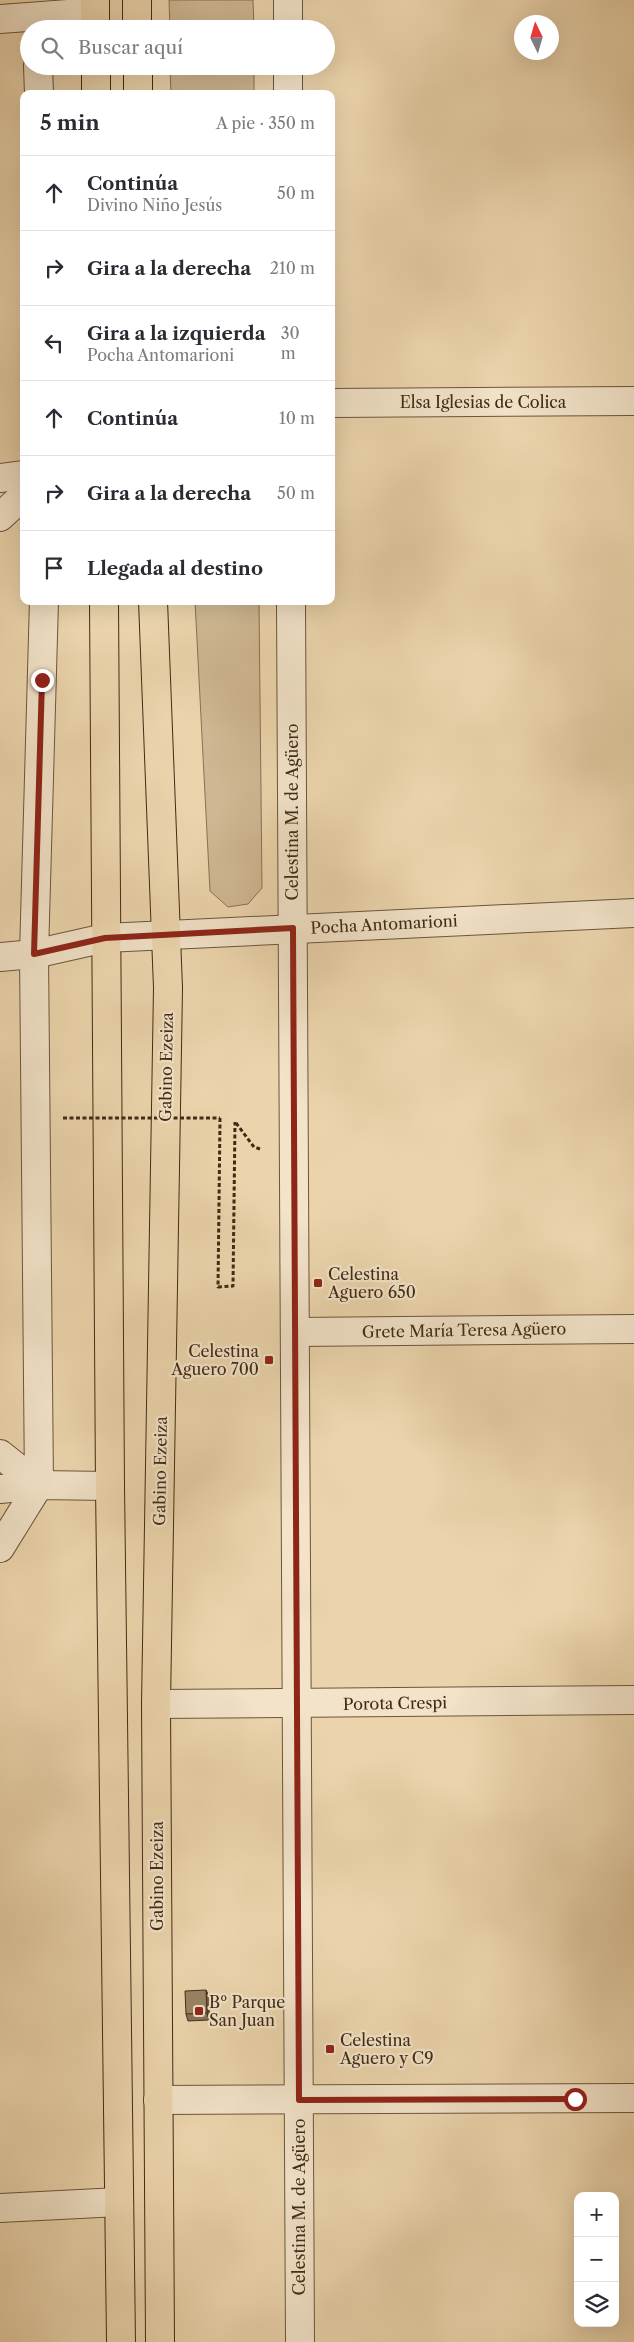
<!DOCTYPE html>
<html lang="es">
<head>
<meta charset="utf-8">
<style>
  body { margin:0; font-family:"Libre Caslon Text",serif; background:#f7f7f7; color:#2b2b33 }
  .controls { position:absolute; right:15px; bottom:15px; display:grid; overflow:hidden; border-radius:10px; box-shadow:0 5px 20px #0002 }
  .controls button { width:45px; height:45px; display:grid; place-items:center; padding:0; border:0; border-bottom:1px solid #e1e1e2; background:#fff; color:#2b2b33; font:25px sans-serif }
  .compass { position:absolute; left:514px; top:15px; width:45px; height:45px; border-radius:50%; background:#fff; box-shadow:0 5px 20px #0002; rotate:355deg }
  .stop { position:absolute; width:15px; height:15px; margin:-11px; border:4px solid #8f2418; border-radius:50%; background:#fff }
  .stop.end { background:#8f2418; border-color:#fff; box-shadow:0 1px 5px #0008 }
  .list { margin:0; padding:0; list-style:none }
  h2 { display:flex; justify-content:space-between; align-items:center; height:65px; margin:0; padding:0 20px; font-size:21px }
  h2 small { font-size:16px; font-weight:400; color:#7c7c81 }
  .list li { display:grid; grid-template-columns:32px 1fr auto; gap:15px; align-items:center; box-sizing:border-box; height:75px; padding:0 20px; border-top:1px solid #e1e1e2 }
  .list b { display:block; font-size:19px; white-space:nowrap }
  .list p { margin:0; font-size:16px; white-space:nowrap; color:#7c7c81 }
  .list em { font-size:16px; font-style:normal; color:#7c7c81 }
  .icon { flex:none; width:28px; height:28px; fill:none; stroke:currentColor; stroke-width:2; stroke-linecap:round; stroke-linejoin:round }
  .map { position:relative; flex:none; width:634px; height:2342px; overflow:hidden }
  .search { position:absolute; background:#fff; box-shadow:0 5px 20px #0002; left:20px; top:20px; width:315px; height:55px; display:flex; align-items:center; gap:12px; box-sizing:border-box; padding:0 18px; border-radius:28px; color:#7c7c81; font-size:19px }
  .panel { position:absolute; background:#fff; box-shadow:0 5px 20px #0002; left:20px; top:90px; width:315px; height:515px; border-radius:10px }
  .map>svg:first-child { display:block }
  .green { fill:#ceb792; stroke:#887154 }
  .lines { fill:none; stroke-linecap:round; stroke-linejoin:round }
  .minor-casing { stroke:#6c553b; stroke-width:30 }
  .major-casing { stroke:#412b15; stroke-width:30 }
  .path { stroke:#412b15; stroke-width:3; stroke-dasharray:4 2.5; stroke-linecap:butt }
  .minor { stroke:#f2e3c9; stroke-width:28 }
  .major { stroke:#ebd4ac; stroke-width:28 }
  .path-bridge { stroke:#412b15; stroke-width:3; stroke-dasharray:4 2.5; stroke-linecap:butt }
  .wall { fill:#847156; stroke:#412b15 }
  .shaded-wall { fill:#6b5c46; stroke:#412b15 }
  .building { fill:#998364; stroke:#412b15 }
  .route { stroke:#8f2418; stroke-width:6 }
  .poi-dot { fill:#8f2418; stroke:#f2e3c9; stroke-width:2 }
  .labels { text-anchor:middle; stroke-width:4.5; stroke-linejoin:round; paint-order:stroke }
  .street-label { font-size:16px; fill:#412b15; stroke:#f2e3c9 }
  .poi-label { font-size:16px; fill:#412b15; stroke:#f2e3c9; text-anchor:start }
</style>
</head>
<body>
<div class="map">
<svg width="634" height="2342" viewBox="0 0 634 2342">
  <rect width="100%" height="100%" fill="#ebd4ac"/>
  <filter id="stains"><feTurbulence type="fractalNoise" baseFrequency=".004" numOctaves="4"/><feColorMatrix values="0 0 0 0 .2 0 0 0 0 .09 0 0 0 0 .02 0 0 0 .5 -.17"/></filter>
  <radialGradient id="worn" r=".72"><stop offset=".6" stop-color="#630" stop-opacity="0"/><stop offset="1" stop-color="#630" stop-opacity=".3"/></radialGradient>
  <g class="green">
    <polygon points="169,0 253,0 254,29 170,29"/>
    <polygon points="170,66 254,66 254,94 171,94"/>
    <polygon points="195,601 259,601 262,888 248,904 228,907 210,891"/>
  </g>
  <g class="lines">
    <g class="minor-casing">
      <g id="minor">
        <polyline points="288,0 288,29"/>
        <polyline points="0,19 95,12"/>
        <polyline points="38,66 39,94"/>
        <polyline points="288,66 288,94"/>
        <polyline points="331,403 634,401"/>
        <polyline points="0,478 24,475"/>
        <polyline points="0,517 24,495"/>
        <polyline points="291,601 300,2342"/>
        <polyline points="0,957 34,954 105,938 634,913"/>
        <polyline points="295,1332 634,1329"/>
        <polyline points="0,1454 39,1485"/>
        <polyline points="0,1489 39,1485 110,1486"/>
        <polyline points="0,1548 39,1485 34,954 44,601"/>
        <polyline points="156,1704 634,1700"/>
        <polyline points="158,2100 634,2098"/>
        <polyline points="0,2208 119,2202"/>
      </g>
    </g>
    <g class="major-casing">
      <g id="major">
        <polyline points="95,0 95,29"/>
        <polyline points="137,0 137,29"/>
        <polyline points="96,66 96,94"/>
        <polyline points="138,66 138,94"/>
        <polyline points="104,601 110,1486 121,2342"/>
        <polyline points="153,601 168,988 156,1704 160,2342"/>
      </g>
    </g>
    <g class="path">
      <polyline points="220,1118 218,1287 233,1286 235,1122"/>
      <polyline points="236,1123 254,1147 260,1149"/>
    </g>
    <use href="#minor" class="minor"/>
    <use href="#major" class="major"/>
    <polyline class="path-bridge" points="63,1118 220,1118"/>
  </g>
  <polygon class="wall" points="206,1990 209,1997 209,2020 188,2021 186,2014"/>
  <polygon class="shaded-wall" points="206,1990 209,1997 209,2020 207,2013"/>
  <polygon class="building" points="206,1990 207,2013 186,2014 185,1991"/>
  <g class="lines">
    <polyline class="route" points="42,680 34,954 105,938 293,928 299,2100 575,2099"/>
  </g>
  <g class="poi-dot">
    <rect x="313" y="1278" width="10" height="10" rx="2.5"/>
    <rect x="264" y="1355" width="10" height="10" rx="2.5"/>
    <rect x="194" y="2006" width="10" height="10" rx="2.5"/>
    <rect x="325" y="2044" width="10" height="10" rx="2.5"/>
  </g>
  <g class="labels">
    <g class="street-label">
      <text x="483" y="408">Elsa Iglesias de Colica</text>
      <text transform="translate(292 812) rotate(-90)" y="6">Celestina M. de Agüero</text>
      <text transform="translate(384 924) rotate(-3)" y="6">Pocha Antomarioni</text>
      <text transform="translate(166 1067) rotate(-89)" y="6">Gabino Ezeiza</text>
      <text transform="translate(464 1330) rotate(-1)" y="6">Grete María Teresa Agüero</text>
      <text transform="translate(160 1471) rotate(-89)" y="6">Gabino Ezeiza</text>
      <text transform="translate(395 1703) rotate(-1)" y="6">Porota Crespi</text>
      <text transform="translate(157 1876) rotate(-90)" y="6">Gabino Ezeiza</text>
      <text transform="translate(299 2207) rotate(-90)" y="6">Celestina M. de Agüero</text>
    </g>
    <g class="poi-label">
      <text x="328" y="1280">Celestina<tspan x="328" dy="18">Aguero 650</tspan></text>
      <text x="259" y="1357" text-anchor="end">Celestina<tspan x="259" dy="18">Aguero 700</tspan></text>
      <text x="209" y="2008">Bº Parque<tspan x="209" dy="18">San Juan</tspan></text>
      <text x="340" y="2046">Celestina<tspan x="340" dy="18">Aguero y C9</tspan></text>
    </g>
  </g>
  <rect width="100%" height="100%" filter="url(#stains)"/>
  <rect width="100%" height="100%" fill="url(#worn)"/>
</svg>
<div class="controls">
<button>+</button>
<button>−</button>
<button><svg class="icon" aria-label="layers" viewBox="0 0 24 24"><path d="M12 4l9 5-9 5-9-5zM3 14l9 5 9-5"/></svg></button>
</div>
<svg class="compass" viewBox="-18 -18 36 36"><path d="M0-13l5 13h-10z" fill="#e53935"/><path d="M0 13l5-13h-10z" fill="#7c7c81"/></svg>
<div class="stop" style="left:575px;top:2099px"></div>
<div class="stop end" style="left:42px;top:680px"></div>
<div class="search"><svg class="icon" aria-label="search" viewBox="0 0 24 24"><circle cx="10" cy="10" r="6"/><path d="M15 15l6 6"/></svg>Buscar aquí</div>
<section class="panel">
<h2>5 min<small>A pie · 350 m</small></h2>
<ul class="list">
<li><svg class="icon" aria-label="ahead" viewBox="0 0 24 24"><path d="M12 20V5M6 11l6-6 6 6"/></svg><div><b>Continúa</b><p>Divino Niño Jesús</p></div><em>50 m</em></li>
<li><svg class="icon" aria-label="right" viewBox="0 0 24 24"><path d="M7 20v-9h11M14 6l5 5-5 5"/></svg><div><b>Gira a la derecha</b></div><em>210 m</em></li>
<li><svg class="icon" aria-label="left" viewBox="0 0 24 24"><path d="M17 20v-9H6M10 6l-5 5 5 5"/></svg><div><b>Gira a la izquierda</b><p>Pocha Antomarioni</p></div><em>30 m</em></li>
<li><svg class="icon" aria-label="ahead" viewBox="0 0 24 24"><path d="M12 20V5M6 11l6-6 6 6"/></svg><div><b>Continúa</b></div><em>10 m</em></li>
<li><svg class="icon" aria-label="right" viewBox="0 0 24 24"><path d="M7 20v-9h11M14 6l5 5-5 5"/></svg><div><b>Gira a la derecha</b></div><em>50 m</em></li>
<li><svg class="icon" aria-label="arrive" viewBox="0 0 24 24"><path d="M6 21V4h12l-3 4 3 4H6"/></svg><div><b>Llegada al destino</b></div></li>
</ul>
</section>
</div>
</body>
</html>
